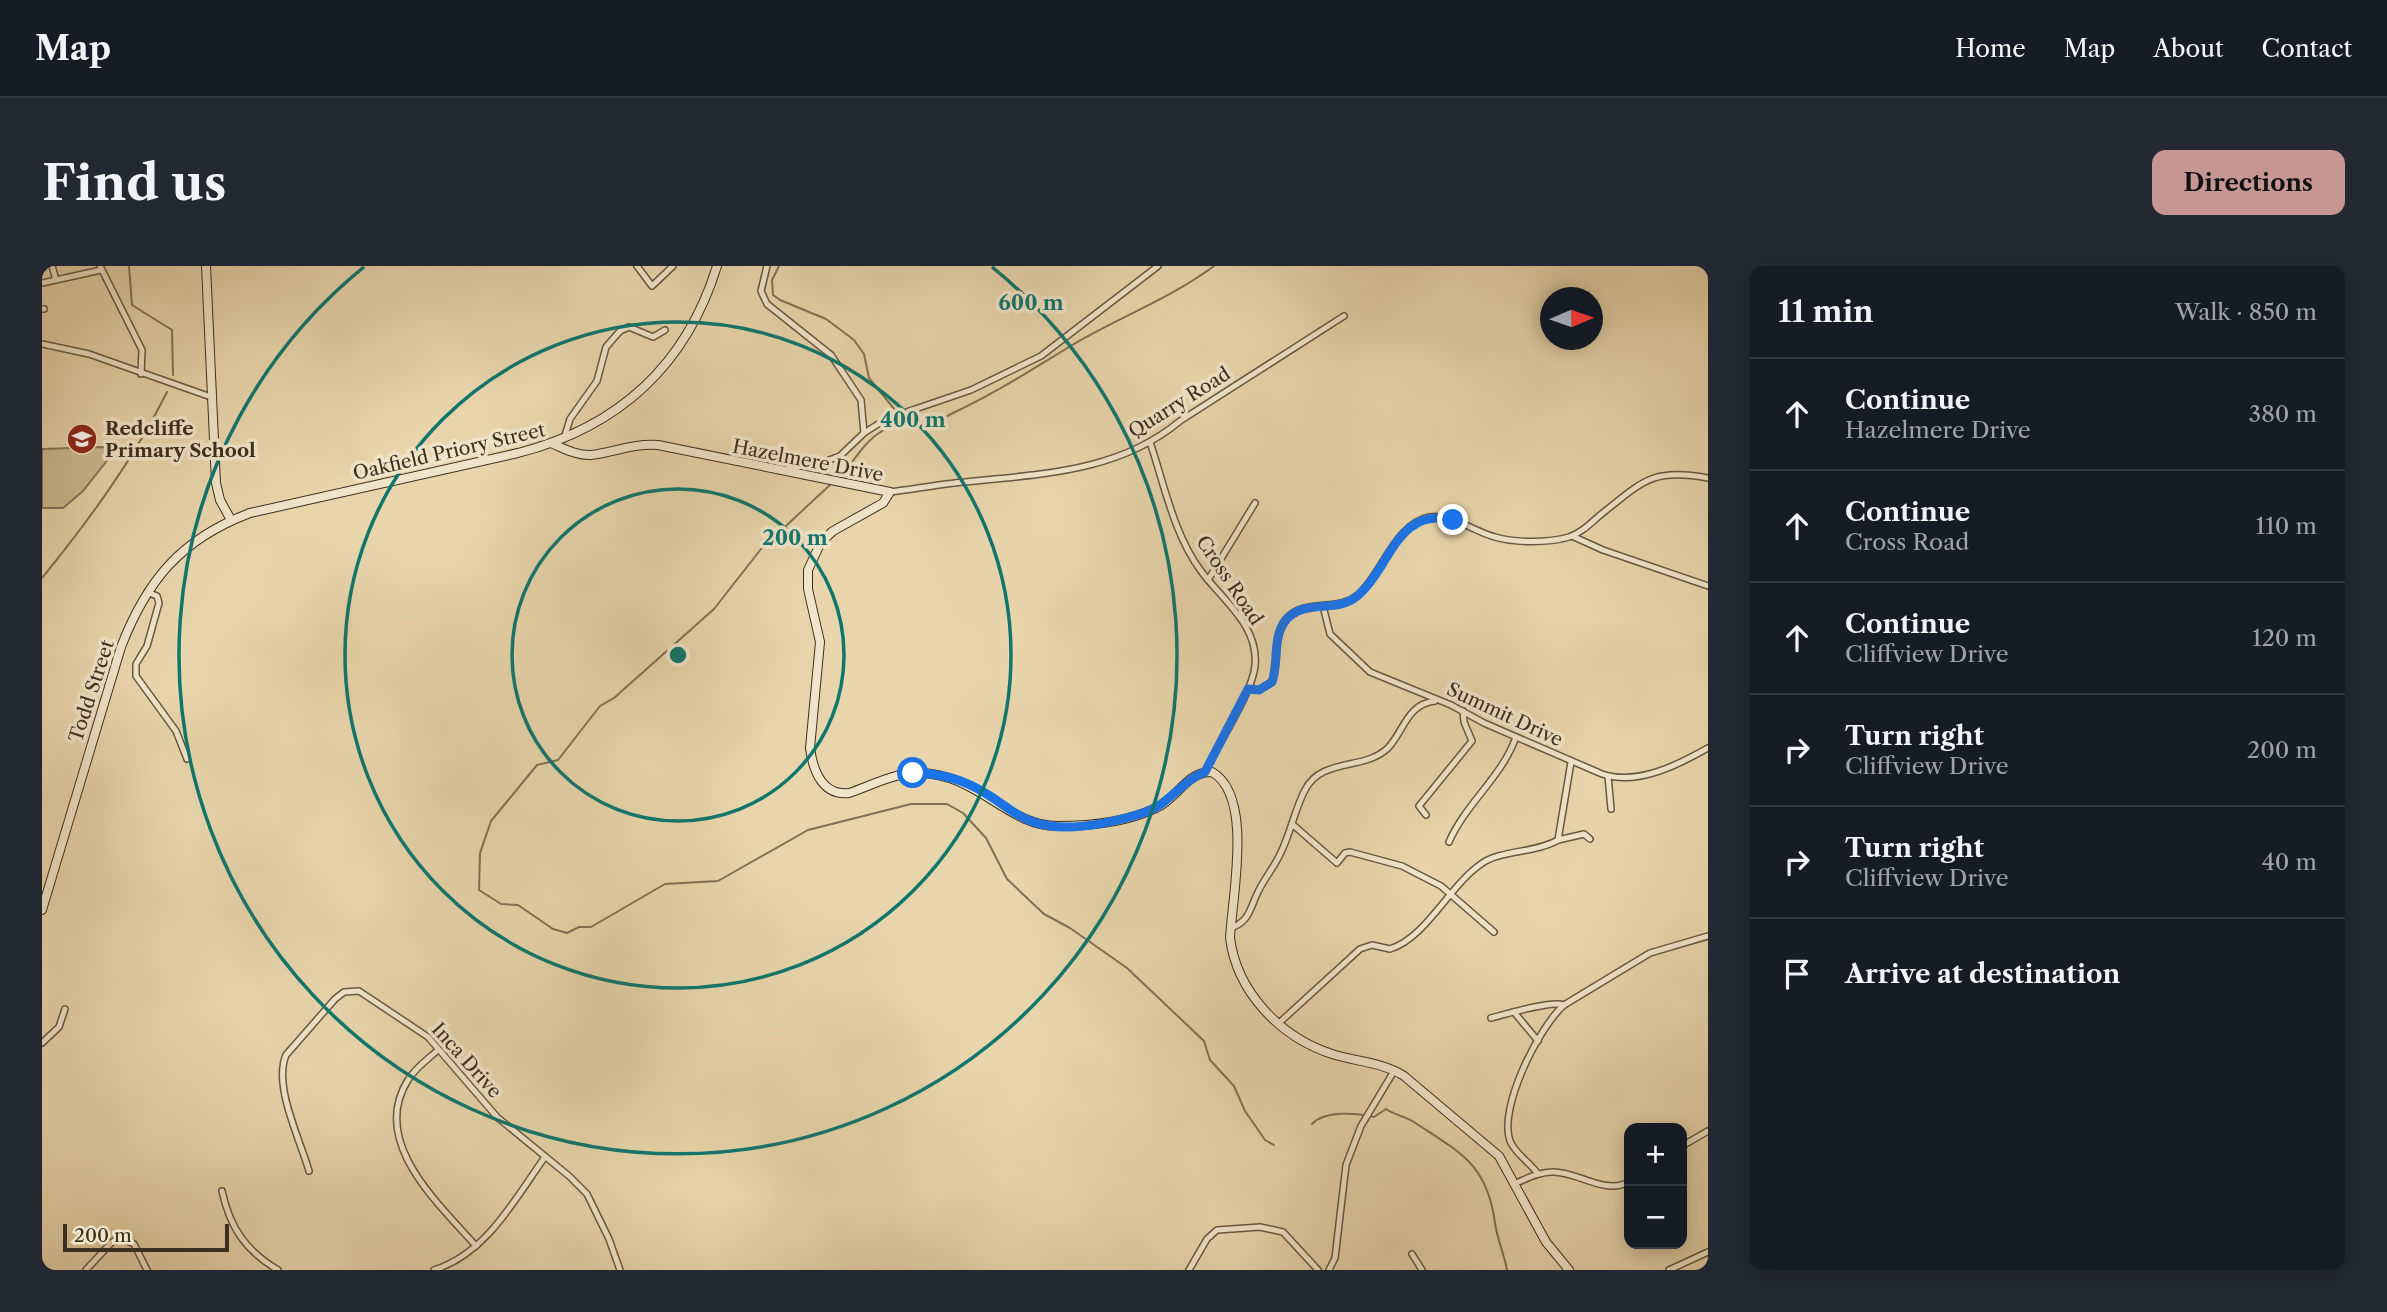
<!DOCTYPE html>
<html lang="en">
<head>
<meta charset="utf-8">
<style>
  body { margin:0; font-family:"Libre Caslon Text",serif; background:#242831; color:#f1f3f6 }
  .controls { position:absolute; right:21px; bottom:21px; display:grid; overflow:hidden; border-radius:14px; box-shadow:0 4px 18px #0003 }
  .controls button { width:63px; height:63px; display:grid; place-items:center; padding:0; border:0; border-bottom:2px solid #363941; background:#171b24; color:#f1f3f6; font:35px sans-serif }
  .compass { position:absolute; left:1498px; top:21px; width:63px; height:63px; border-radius:50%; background:#171b24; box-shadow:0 4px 18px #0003; rotate:88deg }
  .scale { position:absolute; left:21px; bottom:18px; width:166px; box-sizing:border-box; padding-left:7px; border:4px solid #3c2f1f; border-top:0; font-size:19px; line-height:24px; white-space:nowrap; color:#3c2f1f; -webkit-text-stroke:5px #f0e4c8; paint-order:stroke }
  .stop { position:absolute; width:21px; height:21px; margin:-16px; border:5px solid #1a73e8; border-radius:50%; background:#fff }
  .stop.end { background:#1a73e8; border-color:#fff; box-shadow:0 2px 7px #0008 }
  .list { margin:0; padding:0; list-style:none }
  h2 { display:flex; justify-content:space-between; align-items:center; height:91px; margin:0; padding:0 28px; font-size:30px }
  h2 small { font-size:23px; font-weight:400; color:#9ea1a6 }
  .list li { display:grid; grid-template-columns:46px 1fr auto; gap:21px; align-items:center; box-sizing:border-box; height:112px; padding:0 28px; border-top:2px solid #363941 }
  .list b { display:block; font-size:26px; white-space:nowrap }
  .list p { margin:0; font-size:23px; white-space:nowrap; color:#9ea1a6 }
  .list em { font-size:23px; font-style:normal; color:#9ea1a6 }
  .icon { flex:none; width:38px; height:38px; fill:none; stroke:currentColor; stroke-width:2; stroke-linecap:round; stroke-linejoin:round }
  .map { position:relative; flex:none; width:1666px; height:1004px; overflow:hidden; border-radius:14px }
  header { display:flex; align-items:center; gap:42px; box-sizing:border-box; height:98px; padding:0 35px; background:#171b24; border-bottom:2px solid #363941 }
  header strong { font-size:33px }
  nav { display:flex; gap:38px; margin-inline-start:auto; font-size:24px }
  .intro { display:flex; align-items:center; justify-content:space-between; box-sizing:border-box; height:168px; padding:0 42px }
  h1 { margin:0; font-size:49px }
  .button { padding:18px 32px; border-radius:14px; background:#c59692; color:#111; font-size:24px; font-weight:700 }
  main { display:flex; gap:42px; padding:0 42px }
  aside { flex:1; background:#171b24; border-radius:14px; box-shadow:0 4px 18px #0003 }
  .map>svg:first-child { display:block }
  .green { fill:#cbb993; stroke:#847459; stroke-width:2 }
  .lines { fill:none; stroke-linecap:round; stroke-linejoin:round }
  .stream { stroke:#807156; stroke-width:2 }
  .street-casing { stroke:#675842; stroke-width:8 }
  .secondary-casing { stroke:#3c2f1f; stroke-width:10 }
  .street { stroke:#f0e4c8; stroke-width:5 }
  .secondary { stroke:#f0e4c8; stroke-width:8 }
  .route { stroke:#1a73e8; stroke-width:9 }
  .ring { fill:none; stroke:#0f766e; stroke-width:3.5 }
  .labels { text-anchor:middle; stroke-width:7; stroke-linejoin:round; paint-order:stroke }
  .street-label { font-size:19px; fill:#3c2f1f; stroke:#f0e4c8 }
  .poi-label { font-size:19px; font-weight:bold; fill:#3c2f1f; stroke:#f0e4c8; text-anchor:start }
  .centre { fill:#0f766e; stroke:#f0e4c8; stroke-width:3.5 }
  .ring-label { font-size:21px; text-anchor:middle; font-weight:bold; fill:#0f766e; stroke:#f0e4c8; stroke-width:7; stroke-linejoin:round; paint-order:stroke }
</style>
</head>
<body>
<header>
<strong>Map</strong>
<nav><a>Home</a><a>Map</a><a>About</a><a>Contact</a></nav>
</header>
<div class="intro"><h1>Find us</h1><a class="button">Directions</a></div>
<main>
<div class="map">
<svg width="1666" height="1004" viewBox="0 0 1666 1004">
  <rect width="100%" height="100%" fill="#e8d5ab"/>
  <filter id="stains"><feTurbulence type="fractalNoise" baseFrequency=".00286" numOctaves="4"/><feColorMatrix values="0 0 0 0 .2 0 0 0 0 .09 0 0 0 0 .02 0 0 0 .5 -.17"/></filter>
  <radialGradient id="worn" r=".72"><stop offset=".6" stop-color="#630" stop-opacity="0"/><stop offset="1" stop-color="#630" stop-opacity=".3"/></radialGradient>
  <polygon class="green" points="62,181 74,183 41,225 21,242 0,242 0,183"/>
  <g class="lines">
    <g class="stream">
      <polyline points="87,0 90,39 130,64 131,109"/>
      <polyline points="737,0 730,14 731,29 738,34 784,53 812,74 822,88 827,112 853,144"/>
      <path d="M796,212C812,197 821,176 840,165C854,156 872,163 887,158C895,156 903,151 911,147C952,128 989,104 1027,81C1075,52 1128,33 1172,0"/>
      <polyline points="789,218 719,283 672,343 572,432 558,440 516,494 495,499 449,555 438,587 437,624 459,638 476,639 511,663 525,667 537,661 549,661 623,618 676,615 766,564 869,538 905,538 921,547 944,572 965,613 1002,648 1028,662 1085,702 1162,775 1168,794 1192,820 1203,845 1223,874 1232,879"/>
      <path d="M0,312C48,253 91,194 125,126"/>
      <path d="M1270,858C1283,844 1314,847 1332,851L1344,843C1353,849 1364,851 1372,856C1419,887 1445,898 1453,957C1455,972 1462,988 1465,1004"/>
    </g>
    <g class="street-casing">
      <g id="street">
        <polyline points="10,0 14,14"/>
        <polyline points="58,0 100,84 99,108"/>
        <polyline points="595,0 610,20 631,0"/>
        <polyline points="725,0 719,25 725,38 789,89 819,134 822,167"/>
        <polyline points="0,17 59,4"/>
        <polyline points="0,43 2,43"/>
        <polyline points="0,78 47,88 169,131"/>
        <polyline points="522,173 528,153 555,115 564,81 578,65 587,61 611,71 623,64"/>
        <path d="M1108,176C1122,218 1132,269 1159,305C1180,334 1217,359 1213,400C1210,428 1176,477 1163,506"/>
        <polyline points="744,203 779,197 798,190 822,167 844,153 929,124 999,90 1116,0"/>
        <path d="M848,226C873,223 898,218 923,216C999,208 1077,206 1138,155L1302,50"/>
        <polyline points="1530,270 1561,284 1666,320"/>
        <polyline points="1166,314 1213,237"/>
        <polyline points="105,326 115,330 117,337 105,380 94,398 94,410 134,465 145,493"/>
        <path d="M1281,340L1288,368L1328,406L1409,439L1442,457L1560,508C1595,520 1636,499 1666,482"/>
        <path d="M1206,423L1217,424L1230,416C1237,397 1231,371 1243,354C1261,331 1296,347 1317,328C1340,307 1353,258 1387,251C1410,247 1432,266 1453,271C1474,277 1506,277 1527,271C1539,267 1548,258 1557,250C1600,216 1610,201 1666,212"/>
        <polyline points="1566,510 1569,543"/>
        <polyline points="1384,549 1377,540 1430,475 1422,456 1421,445"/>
        <polyline points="1250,558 1295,597 1303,587 1308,586 1360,600 1399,620 1452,666"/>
        <polyline points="1516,574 1542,568 1548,573"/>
        <path d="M1407,576C1424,537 1460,511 1474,471"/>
        <path d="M1189,662C1208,655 1208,642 1216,626C1223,611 1234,599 1240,584C1249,565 1253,543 1263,524C1280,491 1322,505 1346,482C1362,465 1365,438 1393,435"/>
        <polyline points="1472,746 1496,775"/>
        <path d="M1449,752C1464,748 1511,734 1522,739"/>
        <path d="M1237,757L1318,683L1330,679L1348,683C1384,672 1407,620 1439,598C1458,584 1494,587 1516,574L1529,496"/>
        <polyline points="0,777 17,761 23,743"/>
        <path d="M396,784C386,793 373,802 366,814C327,876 397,938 434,980"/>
        <polyline points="1640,880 1666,865"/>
        <path d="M267,905C258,873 231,820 244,789L293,733L302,726L317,725L386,771L455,851L527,910L545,928L567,973L578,1004"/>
        <path d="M1496,908C1488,896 1474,889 1468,875C1456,842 1497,761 1522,739L1608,687L1666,670"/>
        <path d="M1474,917C1486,912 1497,906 1511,906C1537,906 1562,929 1587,916"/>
        <path d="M180,925C188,962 204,985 236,1004"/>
        <polyline points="1370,988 1380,1004"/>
        <polyline points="44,1004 70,976 79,972 92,978 105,1004"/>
        <path d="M392,1004C445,987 472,934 503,891"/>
        <polyline points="1147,1004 1165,973 1175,964 1218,961 1241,966 1276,1004"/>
        <polyline points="1287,1004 1293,992 1304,899 1319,860 1352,805"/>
        <polyline points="1627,1004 1666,986"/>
      </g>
    </g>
    <g class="secondary-casing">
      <g id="secondary">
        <polyline points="164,0 174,217 178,234 189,254"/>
        <path d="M511,178C523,183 536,190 549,189C573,186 592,177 616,179L848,226L841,237L791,265L779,276L766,304V323L778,376L768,482C771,504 780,530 807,527C828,520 850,508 873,507C935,505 964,560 1015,560C1047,560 1085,556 1114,542C1135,533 1145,505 1170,506C1212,530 1190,631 1188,672C1195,726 1238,771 1290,788C1315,796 1340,796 1362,810L1457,890L1504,976L1527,1004"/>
        <path d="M0,644L79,381C105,314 139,273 208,247L476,187C577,161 644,100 675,0"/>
      </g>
    </g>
    <use href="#street" class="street"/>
    <use href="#secondary" class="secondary"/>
  </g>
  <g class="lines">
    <path class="route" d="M871,507C897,507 921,513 943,527C959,536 972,549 989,555C1021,568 1069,557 1101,547C1127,539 1139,515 1163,506L1206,423L1217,424L1230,416C1237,397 1230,370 1244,354C1261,333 1294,347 1314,331C1348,304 1354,240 1411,254"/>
  </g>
  <g class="ring">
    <circle cx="636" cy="389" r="166"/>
    <circle cx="636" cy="389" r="333"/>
    <path d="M950 1A499 499 0 1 1 322 1"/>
  </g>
  <defs>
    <g id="school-disc" transform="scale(1.575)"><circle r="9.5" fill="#8f2418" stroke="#f0e4c8"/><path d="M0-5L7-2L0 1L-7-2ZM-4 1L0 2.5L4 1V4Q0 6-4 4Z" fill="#fff"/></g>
  </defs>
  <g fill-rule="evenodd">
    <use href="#school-disc" x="40" y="173"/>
  </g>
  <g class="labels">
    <g class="street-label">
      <text transform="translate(1137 136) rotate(-32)" y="7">Quarry Road</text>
      <text transform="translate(407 185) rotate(-13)" y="7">Oakfield Priory Street</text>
      <text transform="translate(766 194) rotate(11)" y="7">Hazelmere Drive</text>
      <text transform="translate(1188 314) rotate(56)" y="7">Cross Road</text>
      <text transform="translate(49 425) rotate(-72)" y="7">Todd Street</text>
      <text transform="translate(1463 448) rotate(25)" y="7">Summit Drive</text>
      <text transform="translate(425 794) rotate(48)" y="7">Inca Drive</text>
    </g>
    <g class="poi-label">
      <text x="63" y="169">Redcliffe<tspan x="63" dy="22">Primary School</tspan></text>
    </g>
  </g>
  <circle cx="636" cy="389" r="10" class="centre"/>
  <g class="ring-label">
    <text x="989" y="44">600 m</text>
    <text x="871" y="161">400 m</text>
    <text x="753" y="279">200 m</text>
  </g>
  <rect width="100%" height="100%" filter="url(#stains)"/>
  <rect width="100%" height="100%" fill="url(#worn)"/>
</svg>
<div class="controls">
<button>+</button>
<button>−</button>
</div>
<svg class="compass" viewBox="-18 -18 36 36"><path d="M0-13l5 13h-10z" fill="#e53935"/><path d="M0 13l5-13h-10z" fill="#9ea1a6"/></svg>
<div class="scale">200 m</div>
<div class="stop" style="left:871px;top:507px"></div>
<div class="stop end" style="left:1411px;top:254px"></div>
</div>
<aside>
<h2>11 min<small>Walk · 850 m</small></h2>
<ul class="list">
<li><svg class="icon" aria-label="ahead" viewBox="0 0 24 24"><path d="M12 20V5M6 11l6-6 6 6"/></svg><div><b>Continue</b><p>Hazelmere Drive</p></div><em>380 m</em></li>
<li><svg class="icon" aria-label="ahead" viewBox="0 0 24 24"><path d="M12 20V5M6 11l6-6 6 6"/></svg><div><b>Continue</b><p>Cross Road</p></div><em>110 m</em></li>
<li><svg class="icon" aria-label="ahead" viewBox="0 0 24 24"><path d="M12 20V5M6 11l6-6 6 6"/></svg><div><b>Continue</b><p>Cliffview Drive</p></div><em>120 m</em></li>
<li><svg class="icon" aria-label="right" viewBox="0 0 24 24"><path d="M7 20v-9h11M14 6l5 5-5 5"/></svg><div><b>Turn right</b><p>Cliffview Drive</p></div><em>200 m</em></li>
<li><svg class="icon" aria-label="right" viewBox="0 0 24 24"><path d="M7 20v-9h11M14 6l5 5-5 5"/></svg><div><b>Turn right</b><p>Cliffview Drive</p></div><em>40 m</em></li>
<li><svg class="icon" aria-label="arrive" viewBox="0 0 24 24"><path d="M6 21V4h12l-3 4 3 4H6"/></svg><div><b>Arrive at destination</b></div></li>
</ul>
</aside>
</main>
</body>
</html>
